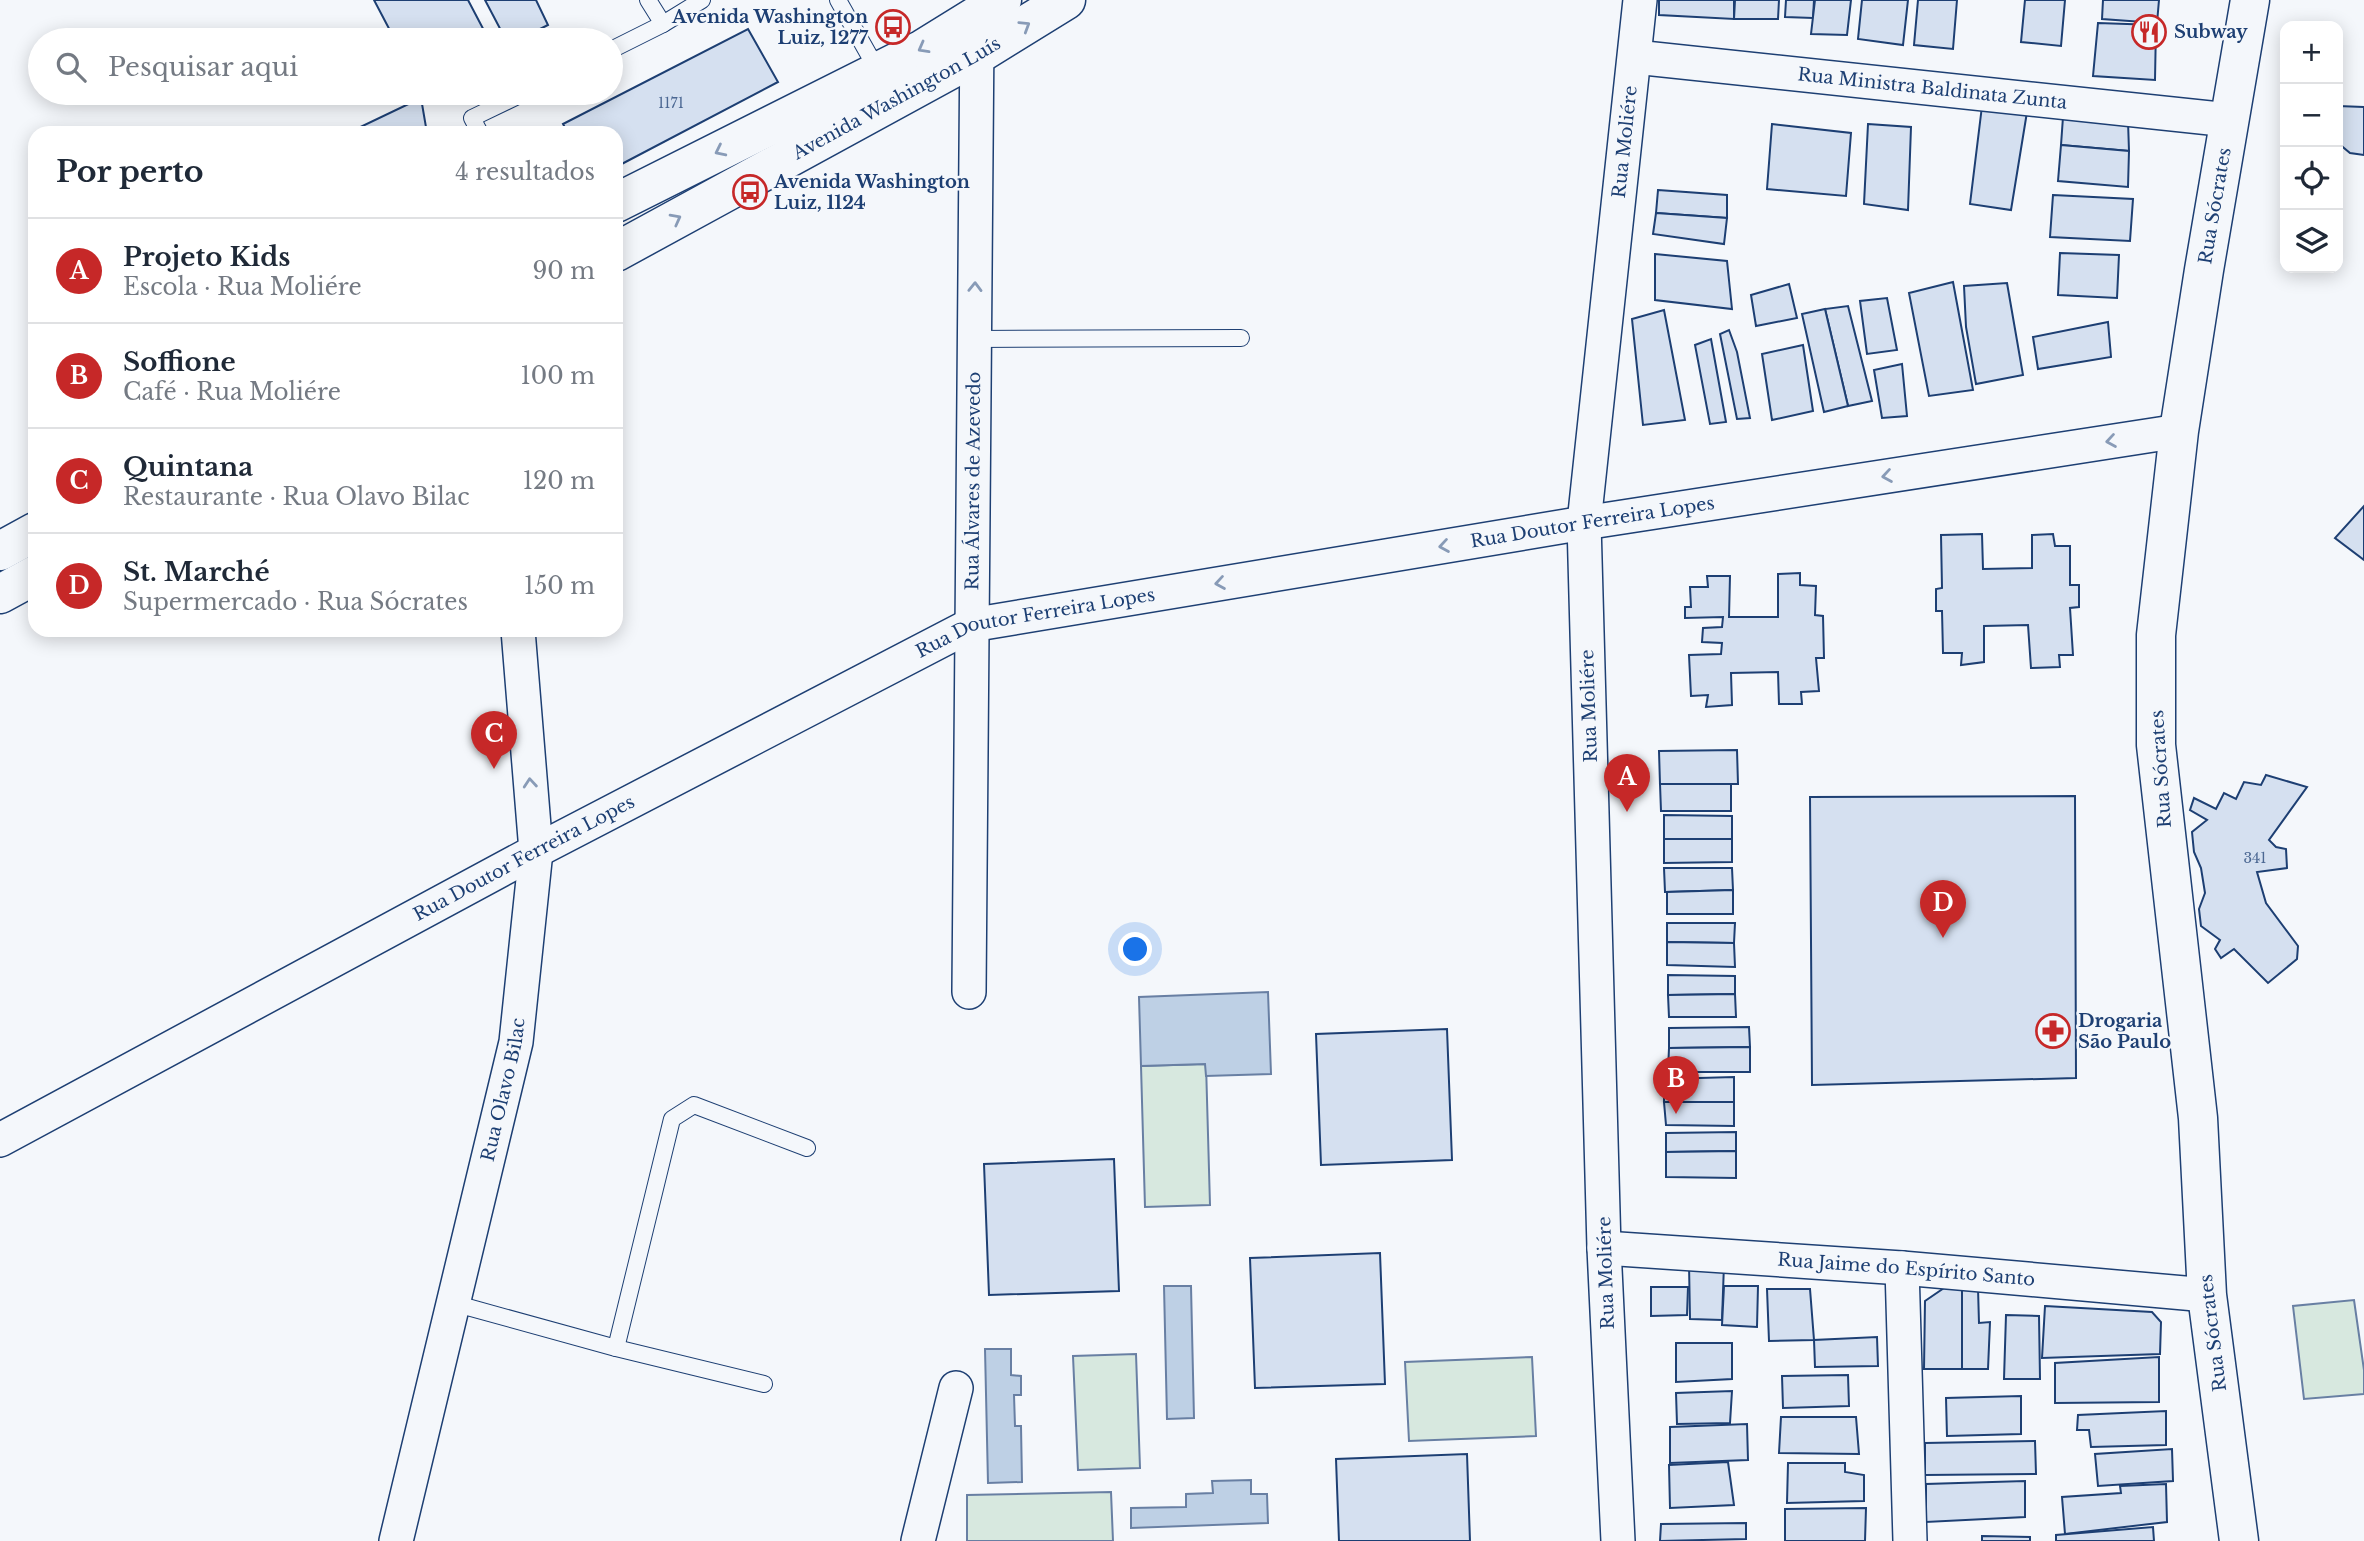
<!DOCTYPE html>
<html lang="pt">
<head>
<meta charset="utf-8">
<style>
  body { margin:0; font-family:"Libre Baskerville",serif; background:#f2f2f3; color:#1f2937 }
  .controls { position:absolute; right:21px; top:21px; display:grid; overflow:hidden; border-radius:14px; box-shadow:0 4px 18px #0003 }
  .controls button { width:63px; height:63px; display:grid; place-items:center; padding:0; border:0; border-bottom:2px solid #e0e1e3; background:#fff; color:#1f2937; font:35px sans-serif }
  .you { position:absolute; left:1136px; top:950px; width:24px; height:24px; margin:-18px; border:5px solid #fff; border-radius:50%; background:#1a73e8; box-shadow:0 0 0 10px #1a73e833 }
  .badge { display:grid; place-items:center; width:46px; height:46px; border-radius:50%; background:#c62828; color:#fff; font-size:23px; font-weight:700 }
  .pin { position:absolute; translate:-50% -58px; filter:drop-shadow(0 2px 4px #0008) }
  .pin::after { content:''; position:absolute; top:37px; width:24px; height:21px; background:inherit; clip-path:polygon(0 0,100% 0,50% 100%) }
  .list { margin:0; padding:0; list-style:none }
  h2 { display:flex; justify-content:space-between; align-items:center; height:91px; margin:0; padding:0 28px; font-size:30px }
  h2 small { font-size:23px; font-weight:400; color:#747a83 }
  .list li { display:grid; grid-template-columns:46px 1fr auto; gap:21px; align-items:center; box-sizing:border-box; height:105px; padding:0 28px; border-top:2px solid #e0e1e3 }
  .list b { display:block; font-size:26px; white-space:nowrap }
  .list p { margin:0; font-size:23px; white-space:nowrap; color:#747a83 }
  .list em { font-size:23px; font-style:normal; color:#747a83 }
  .icon { flex:none; width:38px; height:38px; fill:none; stroke:currentColor; stroke-width:2; stroke-linecap:round; stroke-linejoin:round }
  .map { position:relative; flex:none; width:2364px; height:1541px; overflow:hidden }
  .search { position:absolute; background:#fff; box-shadow:0 4px 18px #0003; left:28px; top:28px; width:595px; height:77px; display:flex; align-items:center; gap:18px; box-sizing:border-box; padding:0 24px; border-radius:38px; color:#747a83; font-size:26px }
  .panel { position:absolute; background:#fff; box-shadow:0 4px 18px #0003; left:28px; top:126px; width:595px; height:511px; border-radius:21px }
  .map>svg:first-child { display:block }
  .green { fill:#d7e8df; stroke:#687fa3; stroke-width:2 }
  .water { fill:#bed0e5; stroke:#687fa3; stroke-width:2 }
  .building { fill:#d5e0f0; stroke:#1d3f73; stroke-width:2 }
  .lines { fill:none; stroke-linecap:round; stroke-linejoin:round }
  .service-casing { stroke:#1d3f73; stroke-width:18 }
  .minor-casing { stroke:#1d3f73; stroke-width:36 }
  .tertiary-casing { stroke:#1d3f73; stroke-width:41 }
  .primary-casing { stroke:#1d3f73; stroke-width:41 }
  .service { stroke:#f4f7fb; stroke-width:16 }
  .minor { stroke:#f4f7fb; stroke-width:33 }
  .tertiary { stroke:#f4f7fb; stroke-width:38 }
  .primary { stroke:#f4f7fb; stroke-width:38 }
  .oneway { stroke:#889bb7 }
  .labels { text-anchor:middle; stroke-width:5; stroke-linejoin:round; paint-order:stroke }
  .number-label { font-size:14px; fill:#4b6792 }
  .poi-label { font-size:18px; font-weight:bold; fill:#1d3f73; stroke:#f4f7fb; text-anchor:start }
  .street-label { font-size:18px; fill:#1d3f73; stroke:#f4f7fb }
</style>
</head>
<body>
<div class="map">
<svg width="2364" height="1541" viewBox="0 0 2364 1541">
  <rect width="100%" height="100%" fill="#f4f7fb"/>
  <g class="green">
    <polygon points="1206,1064 1210,1205 1145,1207 1141,1066"/>
    <polygon points="2354,1300 2364,1370 2364,1394 2304,1399 2293,1306"/>
    <polygon points="1136,1354 1140,1468 1078,1470 1073,1356"/>
    <polygon points="1532,1357 1536,1436 1409,1441 1405,1362"/>
    <polygon points="1111,1492 1113,1541 967,1541 967,1495"/>
  </g>
  <g class="water">
    <polygon points="1268,992 1271,1074 1206,1076 1205,1064 1141,1066 1139,997"/>
    <polygon points="1164,1286 1191,1286 1194,1418 1167,1419"/>
    <polygon points="985,1349 1011,1349 1011,1375 1021,1376 1021,1395 1014,1395 1015,1426 1021,1426 1022,1482 988,1483"/>
    <polygon points="1251,1480 1251,1494 1267,1494 1268,1523 1131,1528 1131,1508 1186,1507 1186,1494 1213,1493 1212,1481"/>
  </g>
  <g class="building">
    <polygon points="374,0 468,0 489,40 395,40"/>
    <polygon points="485,0 536,0 548,25 518,40 506,40"/>
    <polygon points="1659,0 1734,0 1734,19 1659,15"/>
    <polygon points="1735,0 1779,0 1778,19 1734,19"/>
    <polygon points="1786,0 1814,0 1813,18 1785,17"/>
    <polygon points="1815,0 1851,0 1847,35 1811,34"/>
    <polygon points="1862,0 1908,0 1903,45 1858,39"/>
    <polygon points="1918,0 1957,0 1953,49 1914,45"/>
    <polygon points="2025,0 2065,0 2061,46 2021,42"/>
    <polygon points="2103,0 2159,0 2157,23 2102,19"/>
    <polygon points="2098,23 2156,25 2155,80 2093,76"/>
    <polygon points="748,29 778,82 616,167 616,133 568,133 563,124"/>
    <polygon points="421,98 427,133 355,133 354,130"/>
    <polygon points="1982,106 2027,112 2011,210 1970,204"/>
    <polygon points="2338,106 2364,107 2364,155 2350,153 2338,143"/>
    <polygon points="2063,117 2128,121 2129,151 2061,145"/>
    <polygon points="1772,124 1851,133 1846,196 1767,189"/>
    <polygon points="1868,124 1911,127 1908,210 1864,204"/>
    <polygon points="2061,145 2129,151 2128,187 2058,181"/>
    <polygon points="1658,190 1727,195 1727,218 1656,213"/>
    <polygon points="2053,195 2133,199 2130,241 2050,237"/>
    <polygon points="1656,213 1727,218 1724,244 1653,234"/>
    <polygon points="2060,253 2119,255 2117,298 2058,295"/>
    <polygon points="1655,254 1727,261 1732,309 1655,300"/>
    <polygon points="1953,282 1973,390 1929,396 1909,293"/>
    <polygon points="2007,283 2023,375 1976,384 1966,327 1964,286"/>
    <polygon points="1789,284 1797,318 1756,326 1751,295"/>
    <polygon points="1887,298 1897,350 1867,354 1860,301"/>
    <polygon points="1848,306 1872,401 1848,406 1825,309"/>
    <polygon points="1825,309 1848,406 1824,412 1802,314"/>
    <polygon points="1664,310 1685,420 1643,425 1632,319"/>
    <polygon points="2108,322 2111,357 2038,369 2033,337"/>
    <polygon points="1729,330 1737,352 1750,418 1737,419 1720,334"/>
    <polygon points="1711,339 1726,422 1710,424 1695,345"/>
    <polygon points="1803,345 1813,411 1772,420 1762,354"/>
    <polygon points="1902,364 1907,416 1882,418 1874,370"/>
    <polygon points="2364,506 2364,560 2335,538"/>
    <polygon points="1982,534 1983,569 2032,568 2032,535 2053,534 2055,546 2070,546 2070,585 2079,585 2079,607 2070,608 2073,655 2059,655 2060,667 2031,668 2028,625 1984,626 1984,662 1961,665 1962,653 1943,653 1942,611 1936,611 1936,589 1942,588 1941,535"/>
    <polygon points="1800,573 1800,585 1816,586 1815,615 1823,616 1824,658 1816,658 1819,691 1801,692 1802,704 1779,704 1778,672 1731,673 1732,705 1706,707 1708,695 1691,696 1689,655 1721,654 1722,643 1702,642 1703,628 1722,627 1723,617 1685,618 1685,607 1691,607 1690,587 1708,587 1707,576 1730,576 1729,617 1778,617 1778,574"/>
    <polygon points="1737,750 1738,784 1660,784 1659,751"/>
    <polygon points="2266,775 2307,787 2269,840 2276,847 2286,849 2287,868 2257,872 2266,903 2298,946 2297,959 2268,983 2234,949 2221,958 2215,949 2220,940 2201,926 2199,909 2205,893 2201,868 2194,852 2192,832 2207,820 2190,810 2194,798 2216,809 2224,793 2236,799 2244,782 2261,785"/>
    <polygon points="1660,784 1731,784 1731,811 1661,811"/>
    <polygon points="2075,796 2076,1078 1812,1085 1810,797"/>
    <polygon points="1664,815 1732,816 1732,839 1664,839"/>
    <polygon points="1664,839 1732,839 1732,862 1664,863"/>
    <polygon points="1664,868 1732,868 1733,890 1665,892"/>
    <polygon points="1733,890 1733,914 1667,914 1667,892"/>
    <polygon points="1667,923 1735,923 1734,943 1667,942"/>
    <polygon points="1667,942 1734,943 1735,967 1667,965"/>
    <polygon points="1668,975 1735,976 1735,994 1668,995"/>
    <polygon points="1735,994 1736,1017 1669,1017 1668,995"/>
    <polygon points="1749,1027 1750,1047 1669,1048 1669,1028"/>
    <polygon points="1447,1029 1452,1160 1321,1165 1316,1034"/>
    <polygon points="1750,1047 1750,1072 1668,1072 1669,1048"/>
    <polygon points="1734,1077 1734,1102 1664,1102 1664,1079"/>
    <polygon points="1664,1102 1734,1102 1734,1126 1666,1125"/>
    <polygon points="1736,1132 1736,1151 1666,1152 1666,1133"/>
    <polygon points="1736,1151 1736,1178 1666,1177 1666,1152"/>
    <polygon points="1114,1159 1119,1291 989,1295 984,1164"/>
    <polygon points="1380,1253 1385,1384 1255,1388 1250,1258"/>
    <polygon points="1689,1264 1724,1264 1722,1320 1690,1319"/>
    <polygon points="1724,1286 1758,1286 1757,1327 1722,1325"/>
    <polygon points="1947,1286 1962,1287 1962,1369 1924,1369 1925,1301"/>
    <polygon points="1651,1287 1688,1287 1687,1315 1651,1316"/>
    <polygon points="1962,1287 1978,1288 1979,1323 1990,1322 1988,1369 1962,1369"/>
    <polygon points="1767,1289 1810,1289 1814,1340 1769,1341"/>
    <polygon points="2045,1306 2152,1312 2161,1322 2160,1354 2042,1358"/>
    <polygon points="2006,1315 2039,1316 2040,1379 2004,1379"/>
    <polygon points="1877,1337 1878,1366 1815,1367 1814,1340"/>
    <polygon points="1676,1343 1732,1343 1732,1379 1676,1382"/>
    <polygon points="2159,1357 2159,1402 2055,1403 2055,1363"/>
    <polygon points="1848,1375 1849,1406 1783,1408 1782,1376"/>
    <polygon points="1732,1391 1730,1423 1677,1424 1676,1393"/>
    <polygon points="2021,1396 2021,1434 1947,1436 1946,1398"/>
    <polygon points="2166,1411 2166,1445 2091,1447 2089,1430 2077,1430 2078,1415"/>
    <polygon points="1781,1417 1856,1417 1859,1454 1779,1453"/>
    <polygon points="1747,1424 1748,1460 1670,1463 1670,1427"/>
    <polygon points="2035,1441 2036,1474 1925,1475 1925,1443"/>
    <polygon points="2172,1449 2173,1481 2098,1486 2095,1454"/>
    <polygon points="1467,1454 1470,1541 1339,1541 1336,1459"/>
    <polygon points="1728,1462 1734,1505 1670,1508 1669,1465"/>
    <polygon points="1788,1463 1845,1463 1845,1472 1864,1475 1864,1501 1787,1503"/>
    <polygon points="2025,1481 2025,1517 1926,1522 1926,1484"/>
    <polygon points="2166,1484 2167,1522 2065,1534 2062,1497 2121,1493 2120,1486"/>
    <polygon points="1866,1508 1865,1541 1785,1541 1785,1509"/>
    <polygon points="1746,1523 1746,1539 1660,1541 1661,1524"/>
    <polygon points="2153,1527 2154,1541 2056,1541 2056,1535"/>
    <polygon points="1982,1536 2030,1537 2030,1541 1982,1541"/>
  </g>
  <g class="lines">
    <g class="service-casing">
      <g id="service">
        <polyline points="838,0 878,71"/>
        <polyline points="663,24 702,0"/>
        <polyline points="611,50 663,24 648,0"/>
        <polyline points="480,133 472,118 524,93"/>
        <polyline points="974,339 1241,338"/>
        <polyline points="453,1303 616,1348 764,1384"/>
        <polyline points="616,1348 672,1119 694,1105 807,1148"/>
      </g>
    </g>
    <g class="minor-casing">
      <g id="minor">
        <path id="s1" d="M1635,57L2229,120"/>
        <path id="s2" d="M969,992L977,32"/>
        <path id="s3" d="M0,1140L536,851L971,625L1584,523L2179,431"/>
        <path id="s4" d="M1604,1248L1902,1268L2207,1295"/>
        <polyline points="1902,1268 1910,1541"/>
        <path id="s5" d="M396,1541L516,1042L536,851L518,630"/>
        <polyline points="918,1541 956,1388"/>
        <path id="s6" d="M1618,1541L1604,1248L1584,523L1640,0"/>
      </g>
    </g>
    <g class="tertiary-casing">
      <g id="tertiary">
        <path id="s7" d="M2239,1541L2207,1295L2198,1118L2156,745V635L2179,431L2204,270L2250,0"/>
      </g>
    </g>
    <g class="primary-casing">
      <g id="primary">
        <polyline points="616,203 923,49 1002,0"/>
        <path id="s8" d="M616,252L977,55L1066,0"/>
        <polyline points="0,551 35,532"/>
        <polyline points="0,594 35,575"/>
      </g>
    </g>
    <use href="#service" class="service"/>
    <use href="#minor" class="minor"/>
    <use href="#tertiary" class="tertiary"/>
    <use href="#primary" class="primary"/>
  </g>
  <defs><path id="oneway-chevron" d="M-2-3.5L2.5 0L-2 3.5" fill="none" stroke-width="1.6" stroke-linecap="round" stroke-linejoin="round" transform="scale(1.75)"/></defs>
  <g class="oneway">
    <use href="#oneway-chevron" transform="translate(1025 26) rotate(-32)"/>
    <use href="#oneway-chevron" transform="translate(923 48) rotate(151)"/>
    <use href="#oneway-chevron" transform="translate(720 151) rotate(154)"/>
    <use href="#oneway-chevron" transform="translate(676 219) rotate(-28)"/>
    <use href="#oneway-chevron" transform="translate(975 287) rotate(-89)"/>
    <use href="#oneway-chevron" transform="translate(2111 441) rotate(171)"/>
    <use href="#oneway-chevron" transform="translate(1887 476) rotate(171)"/>
    <use href="#oneway-chevron" transform="translate(1444 546) rotate(171)"/>
    <use href="#oneway-chevron" transform="translate(1220 583) rotate(171)"/>
    <use href="#oneway-chevron" transform="translate(530 783) rotate(-95)"/>
  </g>
  <defs>
    <g id="bus-ring" transform="scale(1.75)"><circle r="9.5" fill="#f4f7fb" stroke="#c62828" stroke-width="1.5"/><path d="M-5-6H5V4H4V6H2V4H-2V6H-4V4H-5ZM-3.5-4V0h7V-4ZM-3.5 1.2v1.5H-2V1.2ZM2 1.2v1.5H3.5V1.2Z" fill="#c62828"/></g>
    <g id="restaurant-ring" transform="scale(1.75)"><circle r="9.5" fill="#f4f7fb" stroke="#c62828" stroke-width="1.5"/><path d="M-5-6h1v4h1v-4h1v4h1v-4h1v5L-1.5 .5V6h-2V.5L-5-1ZM5-6V6H3V1.5H1.5Q1.5-4 5-6Z" fill="#c62828"/></g>
    <g id="pharmacy-ring" transform="scale(1.75)"><circle r="9.5" fill="#f4f7fb" stroke="#c62828" stroke-width="1.5"/><path d="M-2-6h4v4h4v4h-4v4h-4v-4h-4v-4h4Z" fill="#c62828"/></g>
  </defs>
  <g fill-rule="evenodd">
    <use href="#bus-ring" x="893" y="27"/>
    <use href="#restaurant-ring" x="2149" y="32"/>
    <use href="#bus-ring" x="750" y="192"/>
    <use href="#pharmacy-ring" x="2053" y="1031"/>
  </g>
  <g class="labels">
    <g class="number-label">
      <text x="671" y="108">1171</text>
      <text x="2255" y="863">341</text>
    </g>
    <g class="poi-label">
      <text x="868" y="23" text-anchor="end">Avenida Washington<tspan x="868" dy="21">Luiz, 1277</tspan></text>
      <text x="2174" y="38">Subway</text>
      <text x="774" y="188">Avenida Washington<tspan x="774" dy="21">Luiz, 1124</tspan></text>
      <text x="2078" y="1027">Drogaria<tspan x="2078" dy="21">São Paulo</tspan></text>
    </g>
    <g class="street-label">
      <text dy="6" stroke="none"><textPath href="#s1" startOffset="299">Rua Ministra Baldinata Zunta</textPath></text>
      <text dy="6" stroke="none"><textPath href="#s8" startOffset="320">Avenida Washington Luís</textPath></text>
      <text dy="6" stroke="none"><textPath href="#s6" startOffset="1402">Rua Moliére</textPath></text>
      <text dy="6" stroke="none"><textPath href="#s7" startOffset="1344">Rua Sócrates</textPath></text>
      <text dy="6" stroke="none"><textPath href="#s2" startOffset="511">Rua Álvares de Azevedo</textPath></text>
      <text dy="6" stroke="none"><textPath href="#s3" startOffset="1729">Rua Doutor Ferreira Lopes</textPath></text>
      <text dy="6" stroke="none"><textPath href="#s3" startOffset="1162">Rua Doutor Ferreira Lopes</textPath></text>
      <text transform="translate(1589 706) rotate(-92)" y="6">Rua Moliére</text>
      <text transform="translate(2161 769) rotate(-94)" y="6">Rua Sócrates</text>
      <text dy="6" stroke="none"><textPath href="#s3" startOffset="595">Rua Doutor Ferreira Lopes</textPath></text>
      <text dy="6" stroke="none"><textPath href="#s5" startOffset="464">Rua Olavo Bilac</textPath></text>
      <text dy="6" stroke="none"><textPath href="#s4" startOffset="303">Rua Jaime do Espírito Santo</textPath></text>
      <text transform="translate(1606 1273) rotate(-92)" y="6">Rua Moliére</text>
      <text transform="translate(2213 1333) rotate(-97)" y="6">Rua Sócrates</text>
    </g>
  </g>
</svg>
<div class="controls">
<button>+</button>
<button>−</button>
<button><svg class="icon" aria-label="locate" viewBox="0 0 24 24"><circle cx="12" cy="12" r="6"/><path d="M12 2v4M12 18v4M2 12h4M18 12h4"/></svg></button>
<button><svg class="icon" aria-label="layers" viewBox="0 0 24 24"><path d="M12 4l9 5-9 5-9-5zM3 14l9 5 9-5"/></svg></button>
</div>
<div class="you"></div>
<div class="pin badge" style="left:1627px;top:812px">A</div>
<div class="pin badge" style="left:1676px;top:1114px">B</div>
<div class="pin badge" style="left:494px;top:769px">C</div>
<div class="pin badge" style="left:1943px;top:938px">D</div>
<div class="search"><svg class="icon" aria-label="search" viewBox="0 0 24 24"><circle cx="10" cy="10" r="6"/><path d="M15 15l6 6"/></svg>Pesquisar aqui</div>
<section class="panel">
<h2>Por perto<small>4 resultados</small></h2>
<ul class="list">
<li><span class="badge">A</span><div><b>Projeto Kids</b><p>Escola · Rua Moliére</p></div><em>90 m</em></li>
<li><span class="badge">B</span><div><b>Soffione</b><p>Café · Rua Moliére</p></div><em>100 m</em></li>
<li><span class="badge">C</span><div><b>Quintana</b><p>Restaurante · Rua Olavo Bilac</p></div><em>120 m</em></li>
<li><span class="badge">D</span><div><b>St. Marché</b><p>Supermercado · Rua Sócrates</p></div><em>150 m</em></li>
</ul>
</section>
</div>
</body>
</html>
